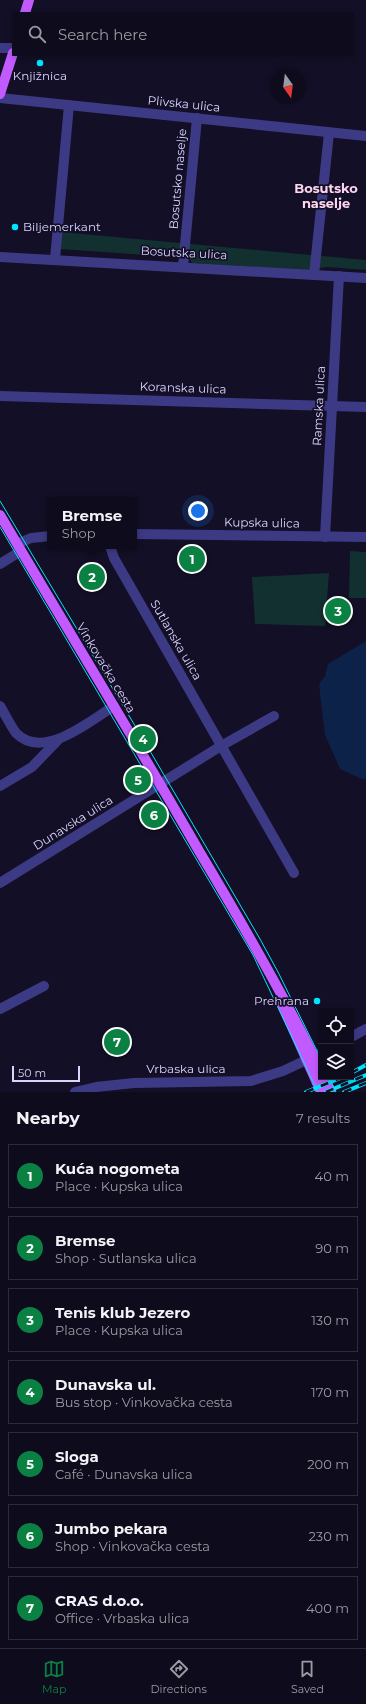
<!DOCTYPE html>
<html lang="en">
<head>
<meta charset="utf-8">
<style>
  body { margin:0; font-family:Montserrat,sans-serif; background:#171425; color:#f1f3f6 }
  .controls { position:absolute; right:12px; bottom:12px; display:grid; overflow:hidden; border-radius:0px; box-shadow:0 2px 6px #0003 }
  .controls button { width:36px; height:36px; display:grid; place-items:center; padding:0; border:0; border-bottom:1px solid #2e2b3b; background:#0e0b1c; color:#f1f3f6; font:20px sans-serif }
  .compass { position:absolute; left:270px; top:68px; width:36px; height:36px; border-radius:50%; background:#0e0b1c; box-shadow:0 2px 6px #0003; rotate:166deg }
  .scale { position:absolute; left:12px; bottom:10px; width:68px; box-sizing:border-box; padding-left:4px; border:2px solid #d9d4ff; border-top:0; font-size:11px; line-height:14px; white-space:nowrap; color:#d9d4ff; -webkit-text-stroke:3px #130f26; paint-order:stroke }
  .you { position:absolute; left:198px; top:511px; width:14px; height:14px; margin:-10px; border:3px solid #fff; border-radius:50%; background:#1a73e8; box-shadow:0 0 0 6px #1a73e833 }
  .badge { display:grid; place-items:center; width:26px; height:26px; border-radius:50%; background:#0b8043; color:#fff; font-size:13px; font-weight:700 }
  .pin { position:absolute; translate:-50% -50%; border:2px solid #fff; box-shadow:0 1px 4px #0006 }
  .popup { position:absolute; left:47px; top:497px; width:90px; height:52px; box-sizing:border-box; display:grid; place-content:center; border-radius:0px; background:#0e0b1c; filter:drop-shadow(0 1px 3px #0005); font-size:13px; white-space:nowrap; color:#9b9ba3 }
  .popup b { font-size:15px; color:#f1f3f6 }
  .popup::after { content:''; position:absolute; left:50%; top:100%; margin-left:-8px; border:8px solid transparent; border-top-color:#0e0b1c }
  .list { margin:0; padding:0; list-style:none }
  h2 { display:flex; justify-content:space-between; align-items:center; height:52px; margin:0; padding:0 16px; font-size:17px }
  h2 small { font-size:13px; font-weight:400; color:#9b9ba3 }
  .list li { display:grid; grid-template-columns:26px 1fr auto; gap:12px; align-items:center; box-sizing:border-box; height:64px; margin:0 8px 8px; padding:0 8px; border:1px solid #2e2b3b; border-radius:0px }
  .list b { display:block; font-size:15px; white-space:nowrap }
  .list p { margin:0; font-size:13px; white-space:nowrap; color:#9b9ba3 }
  .list em { font-size:13px; font-style:normal; color:#9b9ba3 }
  .icon { flex:none; width:22px; height:22px; fill:none; stroke:currentColor; stroke-width:2; stroke-linecap:round; stroke-linejoin:round }
  .map { position:relative; flex:none; width:366px; height:1092px; overflow:hidden }
  .search { position:absolute; background:#0e0b1c; box-shadow:0 2px 6px #0003; left:12px; right:12px; top:12px; height:44px; display:flex; align-items:center; gap:10px; box-sizing:border-box; padding:0 14px; border-radius:0px; color:#9b9ba3; font-size:15px }
  .sheet { height:556px; background:#0e0b1c }
  nav { display:flex; justify-content:space-around; align-items:center; box-sizing:border-box; height:56px; border-top:1px solid #2e2b3b; background:#0e0b1c; font-size:11px; color:#9b9ba3 }
  nav a { display:grid; justify-items:center; gap:2px }
  nav .on { color:#0b8043 }
  .map>svg:first-child { display:block }
  .green { fill:#12302f }
  .water { fill:#0c2248 }
  .lines { fill:none; stroke-linecap:round; stroke-linejoin:round }
  .minor { stroke:#3d3a85; stroke-width:10 }
  .major { stroke:#c25bff; stroke-width:10 }
  .tram { stroke:#00e5ff; stroke-width:1 }
  .rail-casing { stroke:#00e5ff; stroke-width:4 }
  .rail { stroke:#130f26; stroke-width:2.5; stroke-dasharray:8; stroke-linecap:butt }
  .poi-dot { fill:#00e5ff; stroke:#130f26; stroke-width:1.5 }
  .labels { text-anchor:middle; stroke-width:3.5; stroke-linejoin:round; paint-order:stroke }
  .poi-label { font-size:12px; fill:#d9d4ff; stroke:#130f26 }
  .street-label { font-size:12px; fill:#d9d4ff; stroke:#130f26 }
  .neighbourhood-label { font-size:13px; font-weight:bold; fill:#ffd6f0; stroke:#130f26 }
</style>
</head>
<body>
<div class="map">
<svg width="366" height="1092" viewBox="0 0 366 1092">
  <rect width="100%" height="100%" fill="#130f26"/>
  <g class="green">
    <polygon points="61,232 366,260 366,270 327,267 306,270 192,263 189,258 60,249"/>
    <polygon points="350,551 366,552 366,598 349,598"/>
    <polygon points="329,573 325,626 255,624 252,577"/>
  </g>
  <polygon class="water" points="366,641 366,779 362,779 340,769 325,735 319,684 325,676 328,664"/>
  <g class="lines">
    <g class="minor">
      <polyline points="0,48 13,48"/>
      <polyline points="0,98 366,136"/>
      <polyline points="0,257 366,278"/>
      <polyline points="55,259 69,105"/>
      <polyline points="183,266 197,118"/>
      <polyline points="314,275 329,133"/>
      <polyline points="0,396 366,407"/>
      <polyline points="134,534 366,537"/>
      <polyline points="325,537 339,276"/>
      <polyline points="17,544 31,538 50,536"/>
      <polyline points="110,546 114,558 294,873"/>
      <polyline points="0,564 21,551"/>
      <path d="M0,706C5,714 10,725 16,733C43,761 90,721 114,706"/>
      <polyline points="0,786 32,767 58,740"/>
      <polyline points="0,883 221,746 274,716"/>
      <polyline points="0,1009 44,986"/>
      <polyline points="351,1037 366,1029"/>
      <polyline points="75,1092 96,1087 134,1083 251,1081 283,1071 321,1053"/>
    </g>
    <g class="major">
      <polyline points="25,13 29,0"/>
      <polyline points="0,94 13,53"/>
      <path d="M0,515C66,627 134,738 199,851C242,923 284,995 321,1071"/>
      <polyline points="281,1002 321,1092"/>
      <polyline points="324,1077 331,1092"/>
    </g>
    <g class="tram">
      <polyline points="0,501 143,739 260,939 278,972 321,1059"/>
      <polyline points="0,527 253,955 318,1092"/>
      <polyline points="329,1077 336,1092"/>
    </g>
    <g class="rail-casing">
      <g id="rail">
        <polyline points="351,1073 366,1065"/>
        <polyline points="306,1092 343,1077"/>
        <polyline points="326,1092 366,1075"/>
        <polyline points="344,1092 366,1083"/>
      </g>
    </g>
    <use href="#rail" class="rail"/>
  </g>
  <g class="poi-dot">
    <circle cx="40" cy="63" r="4"/>
    <circle cx="15" cy="227" r="4"/>
    <circle cx="317" cy="1001" r="4"/>
  </g>
  <g class="labels">
    <g class="poi-label">
      <text x="40" y="80">Knjižnica</text>
      <text x="23" y="231" text-anchor="start">Biljemerkant</text>
      <text x="309" y="1005" text-anchor="end">Prehrana</text>
    </g>
    <g class="street-label">
      <text transform="translate(184 104) rotate(6)" y="4">Plivska ulica</text>
      <text transform="translate(178 179) rotate(-85)" y="4">Bosutsko naselje</text>
      <text transform="translate(184 253) rotate(3)" y="4">Bosutska ulica</text>
      <text transform="translate(183 388) rotate(2)" y="4">Koranska ulica</text>
      <text transform="translate(319 406) rotate(-87)" y="4">Ramska ulica</text>
      <text transform="translate(262 523) rotate(1)" y="4">Kupska ulica</text>
      <text transform="translate(176 640) rotate(60)" y="4">Sutlanska ulica</text>
      <text transform="translate(106 668) rotate(59)" y="4">Vinkovačka cesta</text>
      <text transform="translate(73 823) rotate(-32)" y="4">Dunavska ulica</text>
      <text x="186" y="1073">Vrbaska ulica</text>
    </g>
    <g class="neighbourhood-label">
      <text x="326" y="193">Bosutsko<tspan x="326" dy="15">naselje</tspan></text>
    </g>
  </g>
</svg>
<div class="controls">
<button><svg class="icon" aria-label="locate" viewBox="0 0 24 24"><circle cx="12" cy="12" r="6"/><path d="M12 2v4M12 18v4M2 12h4M18 12h4"/></svg></button>
<button><svg class="icon" aria-label="layers" viewBox="0 0 24 24"><path d="M12 4l9 5-9 5-9-5zM3 14l9 5 9-5"/></svg></button>
</div>
<svg class="compass" viewBox="-18 -18 36 36"><path d="M0-13l5 13h-10z" fill="#e53935"/><path d="M0 13l5-13h-10z" fill="#9b9ba3"/></svg>
<div class="scale">50 m</div>
<div class="you"></div>
<div class="pin badge" style="left:192px;top:559px">1</div>
<div class="pin badge" style="left:92px;top:577px">2</div>
<div class="popup"><b>Bremse</b>Shop</div>
<div class="pin badge" style="left:338px;top:611px">3</div>
<div class="pin badge" style="left:143px;top:739px">4</div>
<div class="pin badge" style="left:138px;top:780px">5</div>
<div class="pin badge" style="left:154px;top:815px">6</div>
<div class="pin badge" style="left:117px;top:1042px">7</div>
<div class="search"><svg class="icon" aria-label="search" viewBox="0 0 24 24"><circle cx="10" cy="10" r="6"/><path d="M15 15l6 6"/></svg>Search here</div>
</div>
<section class="sheet">
<h2>Nearby<small>7 results</small></h2>
<ul class="list">
<li><span class="badge">1</span><div><b>Kuća nogometa</b><p>Place · Kupska ulica</p></div><em>40 m</em></li>
<li><span class="badge">2</span><div><b>Bremse</b><p>Shop · Sutlanska ulica</p></div><em>90 m</em></li>
<li><span class="badge">3</span><div><b>Tenis klub Jezero</b><p>Place · Kupska ulica</p></div><em>130 m</em></li>
<li><span class="badge">4</span><div><b>Dunavska ul.</b><p>Bus stop · Vinkovačka cesta</p></div><em>170 m</em></li>
<li><span class="badge">5</span><div><b>Sloga</b><p>Café · Dunavska ulica</p></div><em>200 m</em></li>
<li><span class="badge">6</span><div><b>Jumbo pekara</b><p>Shop · Vinkovačka cesta</p></div><em>230 m</em></li>
<li><span class="badge">7</span><div><b>CRAS d.o.o.</b><p>Office · Vrbaska ulica</p></div><em>400 m</em></li>
</ul>
</section>
<nav>
<a class="on"><svg class="icon" aria-label="map" viewBox="0 0 24 24"><path d="M3 6l6-2 6 2 6-2v14l-6 2-6-2-6 2zM9 4v14M15 6v14"/></svg>Map</a>
<a><svg class="icon" aria-label="directions" viewBox="0 0 24 24"><path d="M12 3l9 9-9 9-9-9zM9 14v-3h6M13 9l2 2-2 2"/></svg>Directions</a>
<a><svg class="icon" aria-label="saved" viewBox="0 0 24 24"><path d="M7 4h10v16l-5-4-5 4z"/></svg>Saved</a>
</nav>
</body>
</html>
